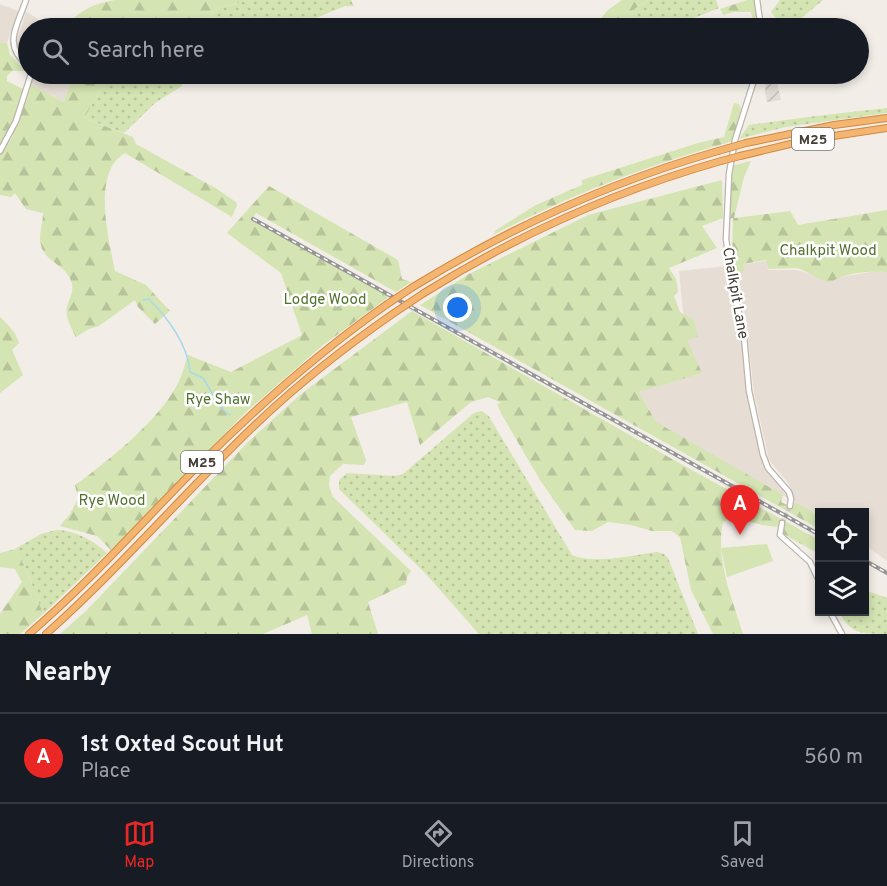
<!DOCTYPE html>
<html lang="en">
<head>
<meta charset="utf-8">
<style>
  body { margin:0; font-family:Overpass,sans-serif; background:#20242c; color:#f1f3f6 }
  .controls { position:absolute; right:18px; bottom:18px; display:grid; overflow:hidden; border-radius:0px; box-shadow:0 3px 9px #0003 }
  .controls button { width:54px; height:54px; display:grid; place-items:center; padding:0; border:0; border-bottom:2px solid #363941; background:#171b24; color:#f1f3f6; font:30px sans-serif }
  .you { position:absolute; left:458px; top:308px; width:21px; height:21px; margin:-15px; border:4px solid #fff; border-radius:50%; background:#1a73e8; box-shadow:0 0 0 9px #1a73e833 }
  .badge { display:grid; place-items:center; width:39px; height:39px; border-radius:50%; background:#eb2725; color:#fff; font-size:20px; font-weight:700 }
  .pin { position:absolute; translate:-50% -50px; filter:drop-shadow(0 2px 3px #0008) }
  .pin::after { content:''; position:absolute; top:32px; width:21px; height:18px; background:inherit; clip-path:polygon(0 0,100% 0,50% 100%) }
  .list { margin:0; padding:0; list-style:none }
  h2 { display:flex; justify-content:space-between; align-items:center; height:78px; margin:0; padding:0 24px; font-size:26px }
  h2 small { font-size:20px; font-weight:400; color:#9ea1a6 }
  .list li { display:grid; grid-template-columns:39px 1fr auto; gap:18px; align-items:center; box-sizing:border-box; height:90px; padding:0 24px; border-top:2px solid #363941 }
  .list b { display:block; font-size:22px; white-space:nowrap }
  .list p { margin:0; font-size:20px; white-space:nowrap; color:#9ea1a6 }
  .list em { font-size:20px; font-style:normal; color:#9ea1a6 }
  .icon { flex:none; width:33px; height:33px; fill:none; stroke:currentColor; stroke-width:2; stroke-linecap:round; stroke-linejoin:round }
  .map { position:relative; flex:none; width:887px; height:634px; overflow:hidden }
  .search { position:absolute; background:#171b24; box-shadow:0 3px 9px #0003; left:18px; right:18px; top:18px; height:66px; display:flex; align-items:center; gap:15px; box-sizing:border-box; padding:0 21px; border-radius:33px; color:#9ea1a6; font-size:22px }
  .sheet { height:168px; background:#171b24 }
  nav { display:flex; justify-content:space-around; align-items:center; box-sizing:border-box; height:84px; border-top:2px solid #363941; background:#171b24; font-size:16px; color:#9ea1a6 }
  nav a { display:grid; justify-items:center; gap:3px }
  nav .on { color:#eb2725 }
  .map>svg:first-child { display:block }
  .residential { fill:#e6ded5 }
  .industrial { fill:url(#industrial-furrows) }
  .grass { fill:url(#grass-dots) }
  .forest { fill:url(#forest-firs) }
  .garden { fill:#d4e4b2 }
  .lines { fill:none; stroke-linecap:round; stroke-linejoin:round }
  .stream { stroke:#a7d9eb; stroke-width:1.5 }
  .tertiary-tunnel { stroke:#cfcac4; stroke-width:4.5; stroke-dasharray:4.5 2; stroke-linecap:butt }
  .tertiary-casing { stroke:#bdb3aa; stroke-width:7 }
  .motorway-casing { stroke:#d28840; stroke-width:8 }
  .tertiary { stroke:#fff; stroke-width:4.5 }
  .motorway { stroke:#f4b570; stroke-width:6 }
  .rail-casing { stroke:#959595; stroke-width:4 }
  .rail { stroke:#fff; stroke-width:1.5; stroke-dasharray:4.5; stroke-linecap:butt }
  .motorway-bridge-casing { stroke:#d28840; stroke-width:8; stroke-linecap:butt }
  .motorway-bridge { stroke:#f4b570; stroke-width:6 }
  .labels { text-anchor:middle; stroke-width:5; stroke-linejoin:round; paint-order:stroke }
  .shield { fill:#fff; stroke:#7d7772; stroke-width:1.5 }
  .shield-label { font-size:14px; font-weight:bold; fill:#453d36 }
  .park-label { font-size:15px; fill:#51722d; stroke:#fff }
  .street-label { font-size:15px; fill:#453d36; stroke:#fff }
</style>
</head>
<body>
<div class="map">
<svg width="887" height="634" viewBox="0 0 887 634">
  <defs>
    <pattern id="industrial-furrows" width="10" height="10" patternUnits="userSpaceOnUse" patternTransform="scale(1.5)"><rect width="10" height="10" fill="#e1dcd8"/><path d="M-1 1l2-2M0 10L10 0M9 11l2-2" fill="none" stroke="#c2beba"/></pattern>
    <pattern id="grass-dots" width="8" height="8" patternUnits="userSpaceOnUse" patternTransform="scale(1.5)"><rect width="8" height="8" fill="#d4e4b2"/><path d="M2 2h.1M6 6h.1" fill="none" stroke="#b7c49a" stroke-width="1.8" stroke-linecap="round"/></pattern>
    <pattern id="forest-firs" width="22" height="20" patternUnits="userSpaceOnUse" patternTransform="scale(1.5)"><rect width="22" height="20" fill="#d4e4b2"/><path d="M5 1l3.5 6h-7zM16 11l3.5 6h-7z" fill="#b7c49a"/></pattern>
  </defs>
  <rect width="100%" height="100%" fill="#f2ede7"/>
  <g class="residential">
    <polygon points="0,4 18,11 7,43 0,43"/>
    <polygon points="26,11 50,28 28,28 28,58 17,50 15,47"/>
    <polygon points="32,74 73,74 64,102 29,84"/>
    <polygon points="766,261 768,270 797,270 827,279 871,272 887,272 887,561 865,545 864,512 820,512 819,517 795,502 789,484 769,460 754,394 746,318 733,266"/>
    <polygon points="728,266 743,341 747,392 762,462 787,493 788,498 680,443 656,422 639,392 670,382 686,342 679,271"/>
  </g>
  <polygon class="industrial" points="767,74 775,74 781,100 767,102 765,92"/>
  <g class="grass">
    <polygon points="250,0 351,0 354,6 345,6 292,28 196,28 219,8"/>
    <polygon points="648,0 716,0 719,8 669,28 618,28 633,10"/>
    <polygon points="780,0 823,0 799,20 779,22 771,12"/>
    <polygon points="110,74 183,74 180,77 182,86 155,103 124,133 84,118"/>
    <polygon points="887,108 887,113 785,127 739,139 749,125 816,116"/>
    <path d="M481,411L488,415L572,555C594,565 633,555 657,552L664,554L668,558L698,634H479L426,574L339,489V480L347,473L395,476L403,474L474,413Z"/>
    <path d="M56,530C75,530 94,541 107,553L43,614L27,571L15,549L41,534Z"/>
    <path d="M865,590L887,598V634C860,634 851,634 839,612H864Z"/>
  </g>
  <g class="forest">
    <path d="M115,0H250L219,8L196,28H66C78,10 94,4 115,0Z"/>
    <polygon points="622,0 648,0 633,10 618,28 593,28 608,10"/>
    <polygon points="747,0 754,0 759,28 755,28 751,12 734,12 723,15 720,9"/>
    <polygon points="0,43 7,43 10,55 26,71 12,71 7,76 7,81 25,90 14,122 0,148"/>
    <path d="M73,74H110L84,118L133,137L136,144L217,189L236,202L237,205L232,217L125,153C91,172 109,241 115,271L146,285L170,311L155,324L138,307L135,300L99,326L89,329L76,337C71,328 65,317 67,307C69,299 74,291 72,284C68,265 44,262 41,245C38,234 43,224 43,213L26,209L15,193L11,197L0,195V155L12,138L27,91H30L29,84L64,102Z"/>
    <path d="M734,103L739,104L741,109L733,141C650,164 570,195 493,235L496,230L536,205L582,185V180L698,143L724,137Z"/>
    <path d="M751,161L744,177L734,218L790,211L798,225L887,210V272C867,271 846,272 829,283L798,268L768,269L766,260L743,264L744,270L741,275L735,278L732,265L733,218L728,219L731,166Z"/>
    <polygon points="722,180 723,218 702,226 717,248 669,268 676,279 678,292 674,296 680,312 694,320 698,337 687,340 702,373 639,392 656,422 783,495 781,502 793,508 795,502 819,516 819,529 420,305 469,274 588,215"/>
    <path d="M269,186L398,260L402,279L411,282L396,292L256,213L252,220L389,297L323,345L247,411L111,550L97,536L60,526L70,514L78,499L75,485C107,462 163,417 179,381C183,373 185,363 188,355L231,372L302,335L281,273L227,233Z"/>
    <path d="M412,311L672,459L819,540V554L785,535L782,532L785,525L779,521L777,527C772,526 767,526 762,525C748,522 738,514 723,522C715,560 732,598 743,634H713L691,590L680,537L672,531H652L631,525L608,522L592,531L575,530L540,480L502,415L497,404L502,403L488,397L471,402L420,445L407,402L351,417L366,460L364,465L343,464L330,476L329,486L333,497L411,571L407,577L406,584L368,602L378,634H312L307,615L263,634H60L86,611L248,442L301,394Z"/>
    <path d="M0,317C8,325 16,332 19,343L12,350L23,375L0,393Z"/>
    <polygon points="15,549 27,571 43,614 20,634 0,634 0,614 22,582 15,569 0,567 0,553"/>
  </g>
  <polygon class="garden" points="767,544 773,561 727,577 721,548"/>
  <g class="lines">
    <path class="stream" d="M143,300L149,299C168,318 188,345 190,372L203,378L214,396L219,401L221,408L230,415"/>
    <polyline class="tertiary-tunnel" points="782,523 790,506"/>
    <g class="tertiary-casing">
      <g id="tertiary">
        <path d="M26,0C17,27 2,44 28,66"/>
        <polyline points="757,0 761,28"/>
        <polyline points="756,74 735,140 729,174 726,239 731,276 744,336 749,391 763,455 768,468 789,492 791,499 790,506"/>
        <polyline points="0,151 16,121 31,74"/>
        <polyline points="782,523 780,535 810,562 820,583"/>
        <polyline points="830,612 842,634"/>
      </g>
    </g>
    <g class="motorway-casing">
      <g id="motorway">
        <polyline points="746,143 834,125 887,118"/>
        <polyline points="740,156 807,140 887,128"/>
        <path d="M413,287C509,228 610,182 718,151"/>
        <path d="M424,293C517,235 615,191 721,161"/>
        <path d="M29,634C91,581 143,521 200,464C258,406 319,352 386,305"/>
        <path d="M46,634C120,568 184,493 255,425C299,383 345,347 394,313"/>
      </g>
    </g>
    <use href="#tertiary" class="tertiary"/>
    <use href="#motorway" class="motorway"/>
    <g class="rail-casing">
      <g id="rail">
        <polyline points="253,219 820,535"/>
        <polyline points="864,560 887,573"/>
      </g>
    </g>
    <use href="#rail" class="rail"/>
    <g class="motorway-bridge-casing">
      <g id="motorway-bridge">
        <polyline points="718,151 746,143"/>
        <polyline points="721,161 740,156"/>
        <polyline points="386,305 413,287"/>
        <polyline points="394,313 424,293"/>
      </g>
    </g>
    <use href="#motorway-bridge" class="motorway-bridge"/>
  </g>
  <g class="labels">
    <g class="shield">
      <rect x="792" y="128" width="42" height="22" rx="4.5"/>
      <rect x="181" y="451" width="42" height="22" rx="4.5"/>
    </g>
    <g class="shield-label">
      <text x="813" y="144">M25</text>
      <text x="202" y="467">M25</text>
    </g>
    <g class="park-label">
      <text x="828" y="255">Chalkpit Wood</text>
      <text x="325" y="304">Lodge Wood</text>
      <text x="218" y="404">Rye Shaw</text>
      <text x="112" y="505">Rye Wood</text>
    </g>
    <g class="street-label">
      <text transform="translate(736 293) rotate(80)" y="5">Chalkpit Lane</text>
    </g>
  </g>
</svg>
<div class="controls">
<button><svg class="icon" aria-label="locate" viewBox="0 0 24 24"><circle cx="12" cy="12" r="6"/><path d="M12 2v4M12 18v4M2 12h4M18 12h4"/></svg></button>
<button><svg class="icon" aria-label="layers" viewBox="0 0 24 24"><path d="M12 4l9 5-9 5-9-5zM3 14l9 5 9-5"/></svg></button>
</div>
<div class="you"></div>
<div class="pin badge" style="left:740px;top:535px">A</div>
<div class="search"><svg class="icon" aria-label="search" viewBox="0 0 24 24"><circle cx="10" cy="10" r="6"/><path d="M15 15l6 6"/></svg>Search here</div>
</div>
<section class="sheet">
<h2>Nearby<small></small></h2>
<ul class="list">
<li><span class="badge">A</span><div><b>1st Oxted Scout Hut</b><p>Place</p></div><em>560 m</em></li>
</ul>
</section>
<nav>
<a class="on"><svg class="icon" aria-label="map" viewBox="0 0 24 24"><path d="M3 6l6-2 6 2 6-2v14l-6 2-6-2-6 2zM9 4v14M15 6v14"/></svg>Map</a>
<a><svg class="icon" aria-label="directions" viewBox="0 0 24 24"><path d="M12 3l9 9-9 9-9-9zM9 14v-3h6M13 9l2 2-2 2"/></svg>Directions</a>
<a><svg class="icon" aria-label="saved" viewBox="0 0 24 24"><path d="M7 4h10v16l-5-4-5 4z"/></svg>Saved</a>
</nav>
</body>
</html>
